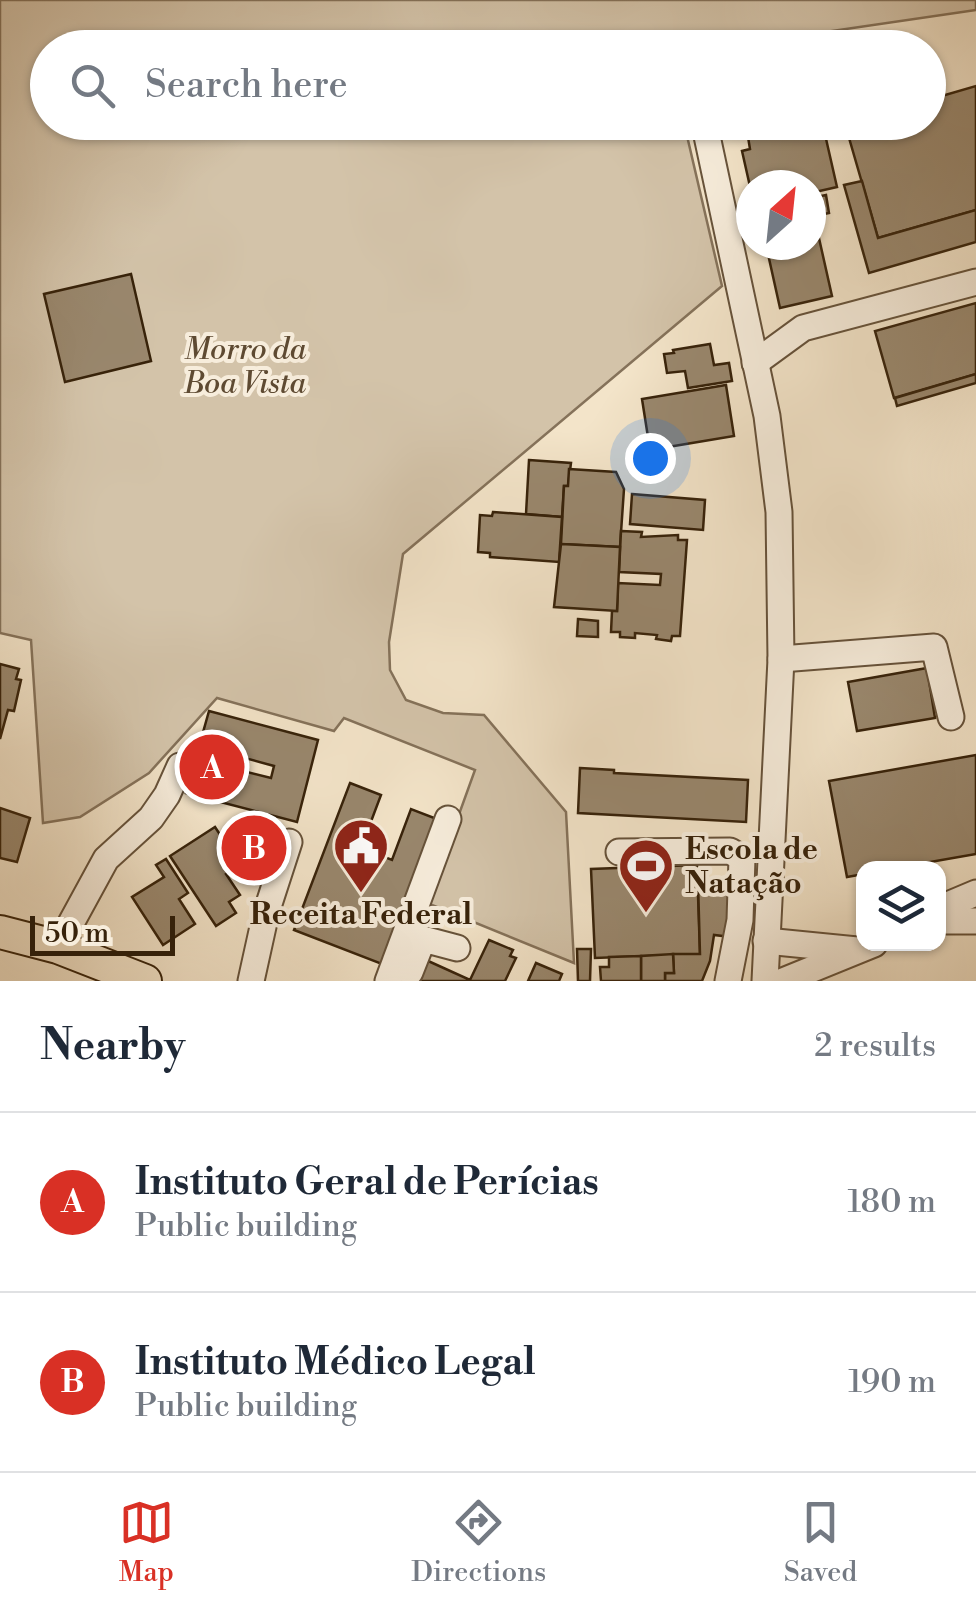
<!DOCTYPE html>
<html lang="en">
<head>
<meta charset="utf-8">
<style>
  body { margin:0; font-family:"Libre Bodoni",serif; background:#f6f6f7; color:#1f2937 }
  .controls { position:absolute; right:30px; bottom:30px; display:grid; overflow:hidden; border-radius:20px; box-shadow:0 2px 8px #0004 }
  .controls button { width:90px; height:90px; display:grid; place-items:center; padding:0; border:0; border-bottom:2px solid #e0e1e3; background:#fff; color:#1f2937; font:50px sans-serif }
  .compass { position:absolute; left:736px; top:170px; width:90px; height:90px; border-radius:50%; background:#fff; box-shadow:0 2px 8px #0004; rotate:27deg }
  .scale { position:absolute; left:30px; bottom:25px; width:145px; box-sizing:border-box; padding-left:10px; border:5px solid #37220a; border-top:0; font-size:28px; line-height:35px; white-space:nowrap; color:#37220a; -webkit-text-stroke:8px #f7eddc; paint-order:stroke }
  .you { position:absolute; left:650px; top:458px; width:35px; height:35px; margin:-25px; border:8px solid #fff; border-radius:50%; background:#1a73e8; box-shadow:0 0 0 15px #1a73e833 }
  .badge { display:grid; place-items:center; width:65px; height:65px; border-radius:50%; background:#d93025; color:#fff; font-size:32px; font-weight:700 }
  .pin { position:absolute; translate:-50% -50%; border:5px solid #fff; box-shadow:0 2px 10px #0006 }
  .list { margin:0; padding:0; list-style:none }
  h2 { display:flex; justify-content:space-between; align-items:center; height:130px; margin:0; padding:0 40px; font-size:42px }
  h2 small { font-size:32px; font-weight:400; color:#747a83 }
  .list li { display:grid; grid-template-columns:65px 1fr auto; gap:30px; align-items:center; box-sizing:border-box; height:180px; padding:0 40px; border-top:2px solid #e0e1e3 }
  .list b { display:block; font-size:38px; white-space:nowrap }
  .list p { margin:0; font-size:32px; white-space:nowrap; color:#747a83 }
  .list em { font-size:32px; font-style:normal; color:#747a83 }
  .icon { flex:none; width:55px; height:55px; fill:none; stroke:currentColor; stroke-width:2; stroke-linecap:round; stroke-linejoin:round }
  .map { position:relative; flex:none; width:976px; height:981px; overflow:hidden }
  .search { position:absolute; background:#fff; box-shadow:0 2px 8px #0004; left:30px; right:30px; top:30px; height:110px; display:flex; align-items:center; gap:25px; box-sizing:border-box; padding:0 35px; border-radius:55px; color:#747a83; font-size:38px }
  .sheet { height:490px; background:#fff }
  nav { display:flex; justify-content:space-around; align-items:center; box-sizing:border-box; height:140px; border-top:2px solid #e0e1e3; background:#fff; font-size:28px; color:#747a83 }
  nav a { display:grid; justify-items:center; gap:5px }
  nav .on { color:#d93025 }
  .map>svg:first-child { display:block }
  .green { fill:#d3c3a9; stroke:#85725a; stroke-width:2.5 }
  .building { fill:#99876d; stroke:#37220a; stroke-width:2.5; fill-rule:evenodd }
  .lines { fill:none; stroke-linecap:round; stroke-linejoin:round }
  .minor-casing { stroke:#66523a; stroke-width:29 }
  .major-casing { stroke:#37220a; stroke-width:36 }
  .minor { stroke:#f7eddc; stroke-width:25 }
  .major { stroke:#f3e4c9; stroke-width:32 }
  .labels { text-anchor:middle; stroke-width:8; stroke-linejoin:round; paint-order:stroke }
  .park-label { font-size:30px; font-style:italic; fill:#5e4a32; stroke:#f7eddc }
  .poi-label { font-size:30px; font-weight:bold; fill:#37220a; stroke:#f7eddc; text-anchor:start }
</style>
</head>
<body>
<div class="map">
<svg width="976" height="981" viewBox="0 0 976 981">
  <rect width="100%" height="100%" fill="#f3e4c9"/>
  <filter id="stains"><feTurbulence type="fractalNoise" baseFrequency=".002" numOctaves="4"/><feColorMatrix values="0 0 0 0 .2 0 0 0 0 .09 0 0 0 0 .02 0 0 0 .5 -.17"/></filter>
  <radialGradient id="worn" r=".72"><stop offset=".6" stop-color="#630" stop-opacity="0"/><stop offset="1" stop-color="#630" stop-opacity=".3"/></radialGradient>
  <polygon class="green" points="0,0 976,0 976,10 715,48 48,48 48,122 684,123 722,286 403,554 389,642 390,670 406,700 443,713 484,715 566,812 574,963 427,903 475,770 344,718 334,731 217,698 149,773 80,817 43,823 31,640 0,633"/>
  <g class="building">
    <polygon points="976,86 976,210 878,238 845,124 928,122 928,100"/>
    <polygon points="802,124 805,135 824,130 837,187 811,193 811,185 751,185 751,191 742,151 750,149 748,137"/>
    <polygon points="862,181 878,238 976,210 976,242 869,273 844,185"/>
    <polygon points="826,195 829,213 814,216 832,296 780,308 766,245 811,245 811,198"/>
    <polygon points="131,274 151,361 65,382 44,294"/>
    <polygon points="976,303 976,374 894,398 875,331"/>
    <polygon points="710,344 714,365 729,363 732,381 688,388 685,371 667,373 664,354 674,353 673,350"/>
    <polygon points="976,374 976,383 897,406 895,398"/>
    <polygon points="726,385 734,436 650,450 642,399"/>
    <polygon points="529,460 571,463 568,486 564,486 562,517 526,514"/>
    <polygon points="569,469 616,472 624,489 620,547 561,544 564,486 568,486"/>
    <polygon points="632,494 705,500 703,530 630,524"/>
    <polygon points="493,512 562,517 559,562 490,557 490,553 478,552 480,515 492,516"/>
    <polygon points="621,531 642,532 641,537 678,535 678,540 687,540 680,636 672,636 671,641 656,639 657,635 635,633 635,638 620,637 620,632 611,632 612,611 617,611 618,583 660,585 661,574 619,572"/>
    <polygon points="561,544 620,547 617,611 554,607"/>
    <polygon points="578,619 598,621 598,637 577,636"/>
    <polygon points="0,664 19,669 16,679 21,680 14,711 8,710 0,739"/>
    <polygon points="927,668 935,718 857,731 848,682"/>
    <path d="M209,711L318,740L297,822L186,793ZM234,755L274,766L271,778L231,768Z"/>
    <polygon points="976,755 976,854 896,868 864,868 864,874 847,877 829,781"/>
    <polygon points="580,768 614,770 614,773 748,780 746,822 578,813"/>
    <polygon points="350,783 381,795 361,848 392,860 411,809 442,821 387,966 294,930"/>
    <polygon points="0,808 30,818 17,862 0,858"/>
    <polygon points="215,827 240,865 226,874 240,895 229,902 236,913 216,926 170,856"/>
    <polygon points="260,835 269,849 249,862 240,848"/>
    <polygon points="166,859 188,893 179,899 195,924 163,945 132,897 164,877 156,865"/>
    <polygon points="697,865 700,954 595,958 591,869"/>
    <polygon points="729,880 731,937 714,935 710,961 702,981 665,981 665,973 674,973 673,954 700,954 698,882"/>
    <polygon points="489,940 513,950 510,956 516,958 505,981 417,981 426,960 470,980"/>
    <polygon points="577,949 591,949 590,981 578,981"/>
    <polygon points="673,954 674,973 665,973 665,981 641,981 641,956"/>
    <polygon points="641,956 641,981 601,981 600,967 609,967 609,957"/>
    <polygon points="536,963 562,974 559,981 528,981"/>
  </g>
  <g class="lines">
    <g class="minor-casing">
      <g id="minor">
        <polyline points="704,122 767,416 779,512 781,659 765,981"/>
        <polyline points="755,363 803,328 976,282"/>
        <polyline points="781,659 934,647 951,717"/>
        <polyline points="619,852 730,851 742,858 740,920 728,981"/>
        <polyline points="938,909 976,893"/>
        <polyline points="938,921 976,921"/>
        <polyline points="766,941 857,950"/>
        <polyline points="58,947 106,859 151,818 167,795 180,766"/>
        <polyline points="410,972 423,939 457,948"/>
        <polyline points="251,981 266,913 289,842"/>
        <polyline points="388,981 448,819"/>
        <polyline points="783,981 874,944"/>
      </g>
    </g>
    <g class="major-casing">
      <polyline id="major" points="0,932 58,947 145,981"/>
    </g>
    <use href="#minor" class="minor"/>
    <use href="#major" class="major"/>
  </g>
  <defs>
    <g id="civic-pin" transform="scale(2.875)"><path d="M0 17L-7.5 6A9.5 9.5 0 1 1 7.5 6Z" fill="#8f2418" stroke="#f7eddc"/><path d="M-.6-6.5H3V-4.5H.6V-3L4-1V1h2V6H-6V1h2V-1L-.6-3ZM-1.2 2.5V6h2.4V2.5Z" fill="#fff"/></g>
    <g id="stadium-pin" transform="scale(2.875)"><path d="M0 17L-7.5 6A9.5 9.5 0 1 1 7.5 6Z" fill="#8f2418" stroke="#f7eddc"/><path d="M0-5a6.5 5 0 1 0 0 10a6.5 5 0 1 0 0-10ZM-3.5-1.8h7v3.6h-7Z" fill="#fff"/></g>
  </defs>
  <g fill-rule="evenodd">
    <use href="#civic-pin" x="361" y="846"/>
    <use href="#stadium-pin" x="646" y="866"/>
  </g>
  <g class="labels">
    <g class="park-label">
      <text x="245" y="359">Morro da<tspan x="245" dy="34">Boa Vista</tspan></text>
    </g>
    <g class="poi-label">
      <text x="685" y="859">Escola de<tspan x="685" dy="34">Natação</tspan></text>
      <text x="361" y="924" text-anchor="middle">Receita Federal</text>
    </g>
  </g>
  <rect width="100%" height="100%" filter="url(#stains)"/>
  <rect width="100%" height="100%" fill="url(#worn)"/>
</svg>
<div class="controls">
<button><svg class="icon" aria-label="layers" viewBox="0 0 24 24"><path d="M12 4l9 5-9 5-9-5zM3 14l9 5 9-5"/></svg></button>
</div>
<svg class="compass" viewBox="-18 -18 36 36"><path d="M0-13l5 13h-10z" fill="#e53935"/><path d="M0 13l5-13h-10z" fill="#747a83"/></svg>
<div class="scale">50 m</div>
<div class="you"></div>
<div class="pin badge" style="left:212px;top:767px">A</div>
<div class="pin badge" style="left:254px;top:848px">B</div>
<div class="search"><svg class="icon" aria-label="search" viewBox="0 0 24 24"><circle cx="10" cy="10" r="6"/><path d="M15 15l6 6"/></svg>Search here</div>
</div>
<section class="sheet">
<h2>Nearby<small>2 results</small></h2>
<ul class="list">
<li><span class="badge">A</span><div><b>Instituto Geral de Perícias</b><p>Public building</p></div><em>180 m</em></li>
<li><span class="badge">B</span><div><b>Instituto Médico Legal</b><p>Public building</p></div><em>190 m</em></li>
</ul>
</section>
<nav>
<a class="on"><svg class="icon" aria-label="map" viewBox="0 0 24 24"><path d="M3 6l6-2 6 2 6-2v14l-6 2-6-2-6 2zM9 4v14M15 6v14"/></svg>Map</a>
<a><svg class="icon" aria-label="directions" viewBox="0 0 24 24"><path d="M12 3l9 9-9 9-9-9zM9 14v-3h6M13 9l2 2-2 2"/></svg>Directions</a>
<a><svg class="icon" aria-label="saved" viewBox="0 0 24 24"><path d="M7 4h10v16l-5-4-5 4z"/></svg>Saved</a>
</nav>
</body>
</html>
